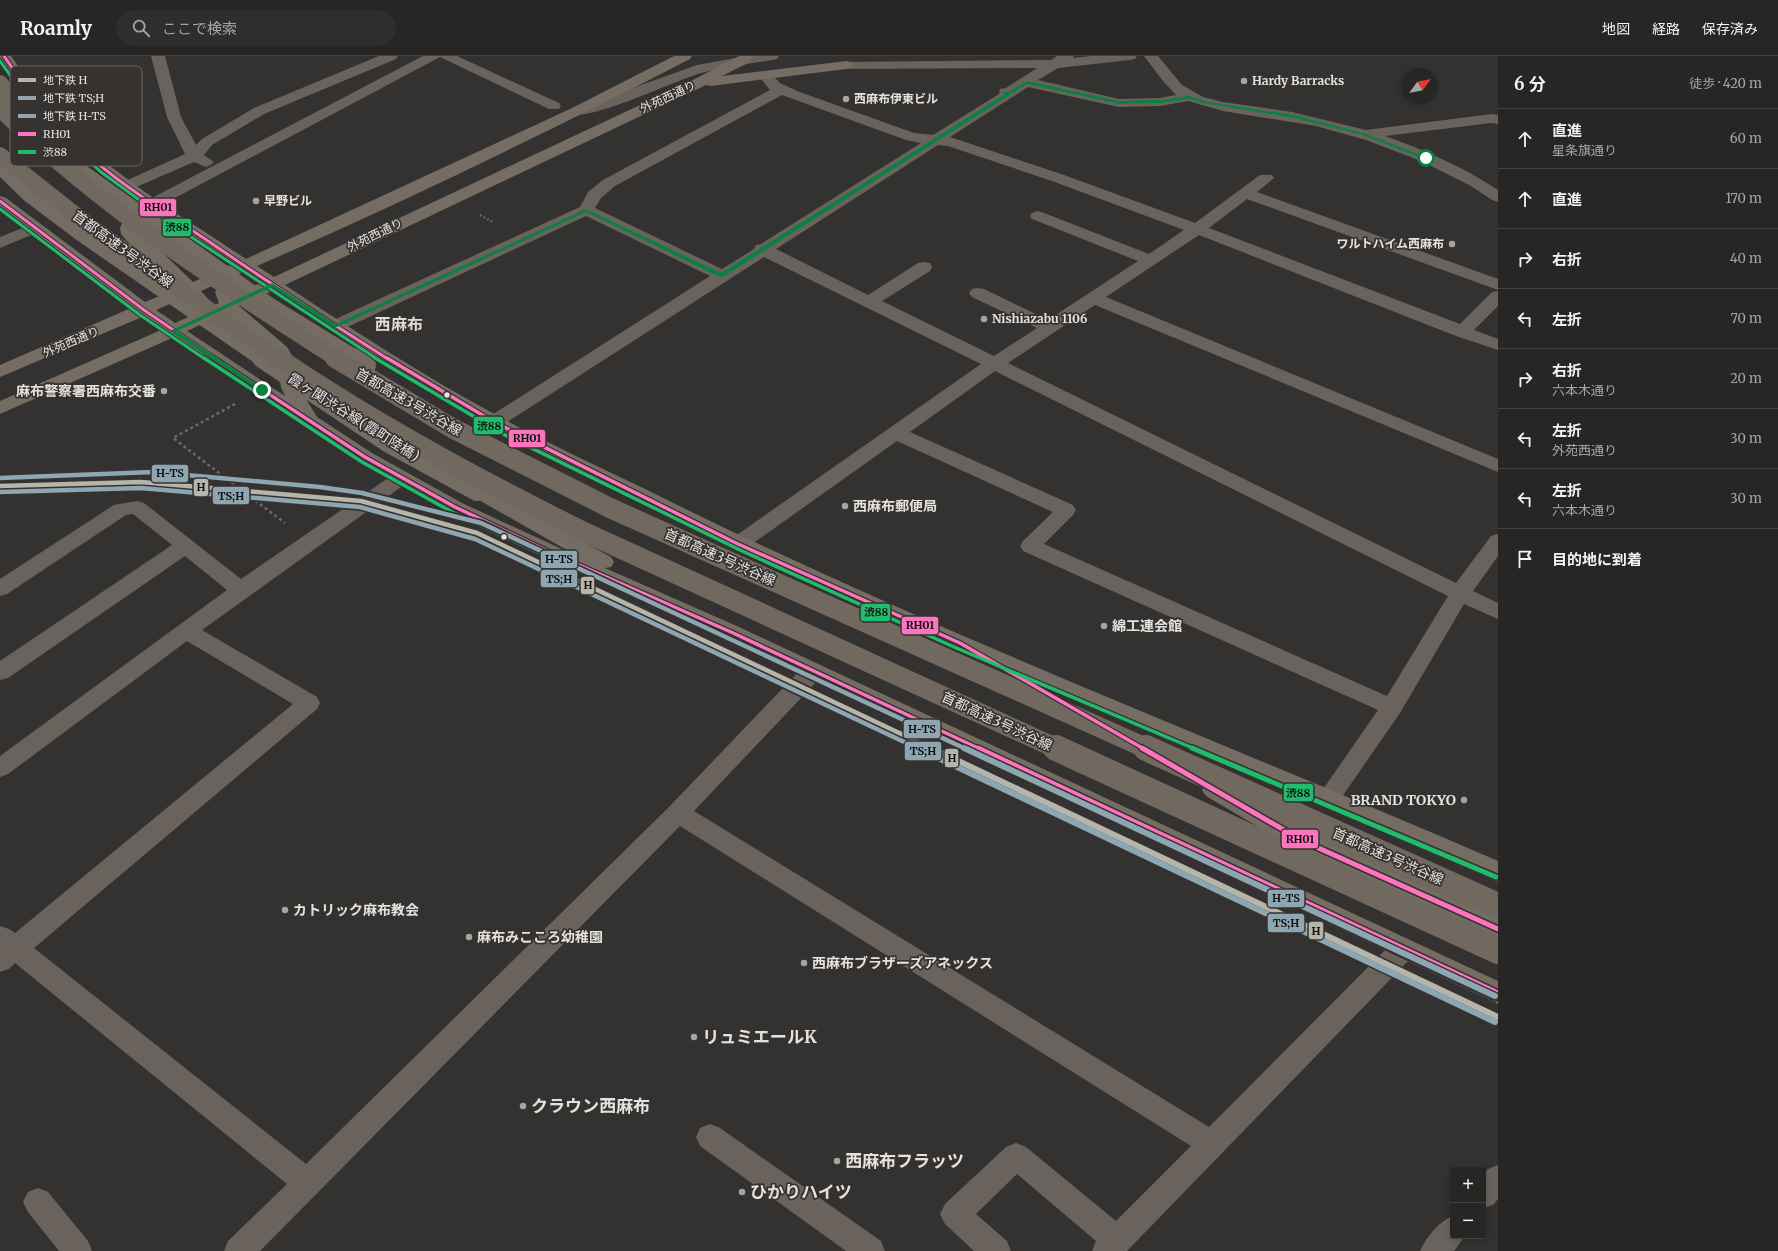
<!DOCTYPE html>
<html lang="ja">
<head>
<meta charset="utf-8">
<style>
  body { margin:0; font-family:Merriweather,"Noto Sans JP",serif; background:#2f2e2c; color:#f1f3f6 }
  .controls { position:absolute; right:12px; bottom:12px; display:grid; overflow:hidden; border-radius:4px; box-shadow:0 2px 6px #0003 }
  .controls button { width:36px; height:36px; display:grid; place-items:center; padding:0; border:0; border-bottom:1px solid #434341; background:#272624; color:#f1f3f6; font:20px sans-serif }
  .compass { position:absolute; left:1402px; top:12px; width:36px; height:36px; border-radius:50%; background:#272624; box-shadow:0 2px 6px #0003; rotate:57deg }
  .stop { position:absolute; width:12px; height:12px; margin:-9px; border:3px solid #0b8043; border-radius:50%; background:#fff }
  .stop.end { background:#0b8043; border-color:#fff; box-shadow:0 1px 4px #0008 }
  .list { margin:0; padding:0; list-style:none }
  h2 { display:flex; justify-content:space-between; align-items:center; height:52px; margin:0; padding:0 16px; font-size:17px }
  h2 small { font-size:13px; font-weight:400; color:#a4a5a6 }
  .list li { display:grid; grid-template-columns:26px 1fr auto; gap:12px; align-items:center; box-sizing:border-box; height:60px; padding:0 16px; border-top:1px solid #434341 }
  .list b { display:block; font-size:15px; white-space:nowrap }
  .list p { margin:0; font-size:13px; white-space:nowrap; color:#a4a5a6 }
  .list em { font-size:13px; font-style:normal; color:#a4a5a6 }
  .icon { flex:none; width:22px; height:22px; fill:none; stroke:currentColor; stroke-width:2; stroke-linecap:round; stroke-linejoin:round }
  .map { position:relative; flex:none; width:1498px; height:1195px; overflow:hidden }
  header { display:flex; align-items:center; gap:24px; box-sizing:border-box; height:56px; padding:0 20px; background:#272624; border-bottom:1px solid #434341 }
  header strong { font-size:19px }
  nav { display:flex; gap:22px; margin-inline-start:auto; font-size:14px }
  .search { width:280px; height:36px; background:#2f2e2c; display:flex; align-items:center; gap:10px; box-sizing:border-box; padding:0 14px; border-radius:22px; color:#a4a5a6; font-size:15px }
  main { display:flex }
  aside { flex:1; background:#272624 }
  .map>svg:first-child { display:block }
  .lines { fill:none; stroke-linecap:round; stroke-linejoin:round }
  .path-far1 { stroke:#6e6965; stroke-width:2; stroke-dasharray:2 2; stroke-linecap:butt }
  .path { stroke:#6e6965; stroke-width:2.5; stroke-dasharray:3 3; stroke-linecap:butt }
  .minor { fill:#6a635d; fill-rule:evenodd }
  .major { fill:#756d63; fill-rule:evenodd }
  .major-bridge-far1 { stroke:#756d63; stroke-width:16 }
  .major-bridge { stroke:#756d63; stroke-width:20 }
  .highway-bridge-far2 { stroke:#716960; stroke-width:16 }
  .highway-bridge-far1 { stroke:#716960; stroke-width:20 }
  .highway-bridge { stroke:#716960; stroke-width:26 }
  .bus-1-far2-casing { stroke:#35322f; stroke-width:5 }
  .bus-1-far1-casing { stroke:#35322f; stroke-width:6 }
  .bus-1-casing { stroke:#35322f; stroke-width:8 }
  .bus-2-far2-casing { stroke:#35322f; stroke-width:5 }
  .bus-2-far1-casing { stroke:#35322f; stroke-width:6 }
  .bus-2-casing { stroke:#35322f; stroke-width:8 }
  .bus-1-far2 { stroke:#fc73be; stroke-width:3 }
  .bus-1-far1 { stroke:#fc73be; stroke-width:3.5 }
  .bus-1 { stroke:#fc73be; stroke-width:5 }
  .bus-2-far2 { stroke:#20bc6c; stroke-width:3 }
  .bus-2-far1 { stroke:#20bc6c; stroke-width:3.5 }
  .bus-2 { stroke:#20bc6c; stroke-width:5 }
  .metro-1-far1-casing { stroke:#35322f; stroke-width:8 }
  .metro-1-casing { stroke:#35322f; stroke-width:9 }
  .metro-2-far1-casing { stroke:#35322f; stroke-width:8 }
  .metro-2-casing { stroke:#35322f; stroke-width:9 }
  .metro-3-far1-casing { stroke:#35322f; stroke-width:8 }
  .metro-3-casing { stroke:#35322f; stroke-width:9 }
  .metro-1-far1 { stroke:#b5b5ac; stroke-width:4.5 }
  .metro-1 { stroke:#b5b5ac; stroke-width:6 }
  .metro-2-far1 { stroke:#8ea6b2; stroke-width:4.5 }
  .metro-2 { stroke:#8ea6b2; stroke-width:6 }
  .metro-3-far1 { stroke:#8ea6b2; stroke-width:4.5 }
  .metro-3 { stroke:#8ea6b2; stroke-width:6 }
  .route { fill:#0b8043 }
  .poi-dot { fill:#a6a4a2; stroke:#35322f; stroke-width:1.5 }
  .bus-dot { fill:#e4e2e0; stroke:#35322f; stroke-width:1.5 }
  .labels { text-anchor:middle; stroke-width:3.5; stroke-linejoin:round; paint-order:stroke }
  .far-poi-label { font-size:12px; font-weight:bold; fill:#e4e2e0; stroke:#35322f; text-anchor:start }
  .far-street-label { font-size:12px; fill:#e4e2e0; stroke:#35322f }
  .street-label { font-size:14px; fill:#e4e2e0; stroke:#35322f }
  .poi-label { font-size:14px; font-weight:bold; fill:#e4e2e0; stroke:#35322f; text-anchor:start }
  .quarter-label { font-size:16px; font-weight:bold; fill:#dfdbd7; stroke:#35322f }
  .near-poi-label { font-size:17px; font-weight:bold; fill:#e4e2e0; stroke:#35322f; text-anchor:start }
  .key { fill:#35322f; stroke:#6a6764; stroke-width:1 }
  .key-label { font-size:11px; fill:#e4e2e0 }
  .line-badge { stroke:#35322f; stroke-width:1.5 }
  .pale-badge-label { font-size:11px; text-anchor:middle; font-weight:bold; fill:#111 }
</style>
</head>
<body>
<header>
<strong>Roamly</strong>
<div class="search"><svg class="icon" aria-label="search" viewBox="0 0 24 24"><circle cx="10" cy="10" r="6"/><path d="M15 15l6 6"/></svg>ここで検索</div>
<nav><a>地図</a><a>経路</a><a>保存済み</a></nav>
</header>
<main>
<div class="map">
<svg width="1498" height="1195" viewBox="0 0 1498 1195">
  <rect width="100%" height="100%" fill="#343230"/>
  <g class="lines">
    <polyline class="path-far1" points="480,159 493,166"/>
    <polyline class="path" points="235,348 173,382 285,467"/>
    <g class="minor">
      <polygon points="151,0 165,0 181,61 196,89 202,83 254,52 379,0 398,0 396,3 264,58 212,89 204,99 214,106 211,109 206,111 194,106 127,135 121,133 119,130 121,127 185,98 167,61"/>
      <polygon points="423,0 457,0 559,47 561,50 559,53 549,53 440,1 158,151 152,153 146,151 144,148 146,145"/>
      <path d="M747,0H779L777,3L772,4C750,8 727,10 705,16C677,23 595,64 572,58L570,55L572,52L588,48L697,9Z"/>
      <path d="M1057,0H1074L1073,2L1091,0H1137L1135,3L1130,4L1058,12L1038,24L1119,43L1160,42L1176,39L1163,25L1144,0H1158L1182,29L1203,41L1223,46L1292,56L1366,74L1492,58L1498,59V68L1491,67L1385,80C1425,94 1463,111 1498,134V146L1492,144L1471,130L1421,105L1366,84L1316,70L1223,55L1188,45L1160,50L1119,51L1028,31L950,81L1064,119L1195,167L1260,119H1272L1274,122L1257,136L1498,223V234L1247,143L1209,172L1460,268L1492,236L1498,235V250L1474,274L1498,283V294L1456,280L1199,179L1106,241L1498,403V416L1095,249L1008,307L1456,527L1491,480L1498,478V500L1473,535L1498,547V563L1464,548L1400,657L1337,748L1329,751L1321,748L1317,742L1378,654L1023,495L1020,490L1023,485L1053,456L897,385L745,493L738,495L731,493L728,488L731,483L981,308L764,201L501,370L494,372L487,370L485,366L487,362L710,220L586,160L341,274L335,275L329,274L326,270L329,266L580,151L588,136L603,124L770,34L762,24L764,21H774L780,27L797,35L914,77L933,79L999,38L1000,33L1006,32L1037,12L846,13L841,12L839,9L841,6L1051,4ZM782,39L906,84L921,87L761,188L756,189L754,193L722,213L595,152L601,142L615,130ZM938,89L948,90L1052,125L1184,174L1149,198L1044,157L1038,155L1032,157L1030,160L1032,163L1138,205L1048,264L984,233L978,232L972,233L969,237L972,241L1037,272L994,300L882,245L930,215L932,211L930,207L924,206L918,207L868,239L776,193ZM995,315L1448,540L1387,640L1044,488L1073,459L1076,454L1073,449L910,376Z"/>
      <polygon points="35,167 41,169 43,172 41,175 0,192 0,181"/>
      <polygon points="401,416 408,418 411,422 408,426 202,574 317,641 320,647 317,653 34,892 306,1108 669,751 804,610 812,608 820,610 823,616 820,622 694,755 1209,1071 1394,885 1403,882 1412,885 1416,893 1412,901 1127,1195 1092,1195 1096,1185 1017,1118 976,1158 1007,1185 1011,1195 974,1195 945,1168 940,1158 945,1148 1006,1091 1016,1087 1026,1091 1116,1165 1191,1090 680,770 260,1195 224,1195 228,1185 287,1128 15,907 9,913 0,916 0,870 9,873 15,877 293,648 187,585 8,718 0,721 0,700 227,534 185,500 8,622 0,624 0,605 172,489 133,458 126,459 7,538 0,540 0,523 114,449 137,445 144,447 241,523 394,418"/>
      <polygon points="710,1068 720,1072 881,1185 885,1195 846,1195 700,1090 696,1081 700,1072"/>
      <polygon points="1498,1109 1498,1143 1493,1149 1483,1152 1483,1118 1488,1113"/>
      <polygon points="38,1132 48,1136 88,1185 92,1195 59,1195 28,1156 23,1146 28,1136"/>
      <path d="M1453,1160V1180H1465L1454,1195H1420C1427,1180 1438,1166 1453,1160Z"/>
    </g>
    <g class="major">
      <path d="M0,0H11C26,22 41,43 59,63C112,120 182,160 246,203L572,52L674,0H692L690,3C548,76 404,146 257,210L274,221L689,26L739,0H754L748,7L722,20L846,5L851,6L853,9L851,12L846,13L711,30L706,29L285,229C354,275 424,320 498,360C545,386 595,409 643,432C921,571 1213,682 1498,805V826L952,592L731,493L487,370L413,327L272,235L239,250L287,291L294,303L301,335L317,361L372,397L462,447L579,501L470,439L467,435L470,431L477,429L484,431L611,501L614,506L611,511L605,512L739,571L1498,925V948L723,581L545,502L448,455L358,405L172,282L0,358V345L161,274L142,261L0,321V309L131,252L0,153V140L6,142L145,246L179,232L153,206L128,186L121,178L120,172L125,161L144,148C83,107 41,65 0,4ZM154,156L232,208L193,226L165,199L138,177L137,167ZM243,216L260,227L234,240L230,232L224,231L218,232L215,236L219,247L175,267L156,254L188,240C194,247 197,250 206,248L209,244L201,235ZM226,257L274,298L281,331L285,340L187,275Z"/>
      <polygon points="1214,725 1222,728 1312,778 1498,862 1498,883 1294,792 1206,740 1202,734 1206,728"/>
    </g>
    <g class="major-bridge-far1">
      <polyline points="0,41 80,115 269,249 357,303"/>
      <polyline points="0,110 29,138 82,178 263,303"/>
    </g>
    <g class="major-bridge">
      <polyline points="262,302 389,387 477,435"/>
      <polyline points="355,302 366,309"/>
    </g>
    <g class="highway-bridge-far2">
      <polyline points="0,27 38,74"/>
      <path d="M0,53C100,151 219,228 337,303"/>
      <polyline points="0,99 86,167 279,303"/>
    </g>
    <g class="highway-bridge-far1">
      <path d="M278,302C375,368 477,423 582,475L1058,693"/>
      <polyline points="335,302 452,372 610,452 1148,693"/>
    </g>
    <g class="highway-bridge">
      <polyline points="1056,692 1498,895"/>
      <polyline points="1146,692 1498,850"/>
    </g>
    <g class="bus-1-far2-casing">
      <g id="bus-1-far2">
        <path d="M4,0C19,22 35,45 53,65C98,116 158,151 214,189C271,228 329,266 388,303"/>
        <polyline points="0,145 144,254 216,303"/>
      </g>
    </g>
    <g class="bus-1-far1-casing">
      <g id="bus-1-far1">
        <polyline points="214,302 365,401 455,451 552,497 731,576 980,693"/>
        <polyline points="387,302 494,366 738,488 960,587 1144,693"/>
      </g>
    </g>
    <g class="bus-1-casing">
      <g id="bus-1">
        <polyline points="978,692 1498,937"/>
        <polyline points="1142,692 1303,785 1498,873"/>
      </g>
    </g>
    <g class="bus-2-far2-casing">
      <g id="bus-2-far2">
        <polyline points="0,5 25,40 45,65 101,116 179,173 377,303"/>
        <polyline points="0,153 140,259 205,303"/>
      </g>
    </g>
    <g class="bus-2-far1-casing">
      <g id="bus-2-far1">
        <polyline points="204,302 362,406 452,456 550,502 729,581 967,693"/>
        <polyline points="375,302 505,379 740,494 954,591 1195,693"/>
      </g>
    </g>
    <g class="bus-2-casing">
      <g id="bus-2">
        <polyline points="965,692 1495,942"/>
        <polyline points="1192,692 1496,821"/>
      </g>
    </g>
    <use href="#bus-1-far2" class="bus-1-far2"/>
    <use href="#bus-1-far1" class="bus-1-far1"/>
    <use href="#bus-1" class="bus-1"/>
    <use href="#bus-2-far2" class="bus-2-far2"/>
    <use href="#bus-2-far1" class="bus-2-far1"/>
    <use href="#bus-2" class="bus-2"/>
    <g class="metro-1-far1-casing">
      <polyline id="metro-1-far1" points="0,430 141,426 361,445 477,477 933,693"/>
    </g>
    <g class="metro-1-casing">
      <polyline id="metro-1" points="931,692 1498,961"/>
    </g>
    <g class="metro-2-far1-casing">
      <polyline id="metro-2-far1" points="0,436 141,432 360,451 475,483 919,693"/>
    </g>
    <g class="metro-2-casing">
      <polyline id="metro-2" points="917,692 1495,966"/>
    </g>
    <g class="metro-3-far1-casing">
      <polyline id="metro-3-far1" points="0,422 153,416 320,431 362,437 481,467 966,693"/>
    </g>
    <g class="metro-3-casing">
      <polyline id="metro-3" points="964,692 1495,940"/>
    </g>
    <use href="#metro-1-far1" class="metro-1-far1"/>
    <use href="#metro-1" class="metro-1"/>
    <use href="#metro-2-far1" class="metro-2-far1"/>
    <use href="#metro-2" class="metro-2"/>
    <use href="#metro-3-far1" class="metro-3-far1"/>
    <use href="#metro-3" class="metro-3"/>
  </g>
  <polygon class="route" points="1027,25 1119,45 1160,44 1189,40 1208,46 1294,59 1367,78 1428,102 1424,103 1363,79 1294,62 1208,48 1189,43 1160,47 1119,48 1027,28 723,221 720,221 586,156 337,271 333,271 272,231 177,275 264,333 264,335 260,335 170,275 272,227 336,268 586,153 721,217 1005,38 1003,36 1008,36"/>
  <g class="poi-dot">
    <circle cx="1244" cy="25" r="4"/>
    <circle cx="846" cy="43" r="4"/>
    <circle cx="256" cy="145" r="4"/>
    <circle cx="1452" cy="188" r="4"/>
    <circle cx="984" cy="263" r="4"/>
    <circle cx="164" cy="335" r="4"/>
    <circle cx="845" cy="450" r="4"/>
    <circle cx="1104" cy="570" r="4"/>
    <circle cx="1464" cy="744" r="4"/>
    <circle cx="285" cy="854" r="4"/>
    <circle cx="469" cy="881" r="4"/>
    <circle cx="804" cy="907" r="4"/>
    <circle cx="694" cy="981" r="4"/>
    <circle cx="523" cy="1050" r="4"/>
    <circle cx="837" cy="1105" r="4"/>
    <circle cx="742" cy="1136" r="4"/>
  </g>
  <g class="bus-dot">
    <circle cx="447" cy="339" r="3.5"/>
    <circle cx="504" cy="481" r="3.5"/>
  </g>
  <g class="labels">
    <g class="far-poi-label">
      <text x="1252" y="29">Hardy Barracks</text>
      <text x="854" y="47">西麻布伊東ビル</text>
      <text x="264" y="149">早野ビル</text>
      <text x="1444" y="192" text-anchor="end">ワルトハイム西麻布</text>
      <text x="992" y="267">Nishiazabu 1106</text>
    </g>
    <g class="far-street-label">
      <text transform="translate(668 41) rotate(-25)" y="4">外苑西通り</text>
      <text transform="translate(375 179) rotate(-26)" y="4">外苑西通り</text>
      <text transform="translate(71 286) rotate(-23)" y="4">外苑西通り</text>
    </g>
    <g class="street-label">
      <text transform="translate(123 193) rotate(36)" y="5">首都高速3号渋谷線</text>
      <text transform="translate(409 346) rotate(30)" y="5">首都高速3号渋谷線</text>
      <text transform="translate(354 361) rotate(32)" y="5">霞ヶ関渋谷線(霞町陸橋)</text>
      <text transform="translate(720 501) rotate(24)" y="5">首都高速3号渋谷線</text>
      <text transform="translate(997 665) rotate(25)" y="5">首都高速3号渋谷線</text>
      <text transform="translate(1388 800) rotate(24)" y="5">首都高速3号渋谷線</text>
    </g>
    <g class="poi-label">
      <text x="156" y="340" text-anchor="end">麻布警察署西麻布交番</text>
      <text x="853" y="455">西麻布郵便局</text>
      <text x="1112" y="575">綿工連会館</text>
      <text x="1456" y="749" text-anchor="end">BRAND TOKYO</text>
      <text x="293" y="859">カトリック麻布教会</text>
      <text x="477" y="886">麻布みこころ幼稚園</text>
      <text x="812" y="912">西麻布ブラザーズアネックス</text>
    </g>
    <g class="quarter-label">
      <text x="399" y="274">西麻布</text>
    </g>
    <g class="near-poi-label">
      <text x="702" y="987">リュミエールK</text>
      <text x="531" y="1056">クラウン西麻布</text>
      <text x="845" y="1111">西麻布フラッツ</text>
      <text x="750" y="1142">ひかりハイツ</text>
    </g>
  </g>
  <rect x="10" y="10" width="132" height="100" rx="6" class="key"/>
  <rect x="18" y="22" width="18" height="4" fill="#b5b5ac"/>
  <rect x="18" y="40" width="18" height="4" fill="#8ea6b2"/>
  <rect x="18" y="58" width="18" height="4" fill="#8ea6b2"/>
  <rect x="18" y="76" width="18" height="4" fill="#fc73be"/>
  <rect x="18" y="94" width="18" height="4" fill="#20bc6c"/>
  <g class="key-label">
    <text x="43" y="28">地下鉄 H</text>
    <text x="43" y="46">地下鉄 TS;H</text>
    <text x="43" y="64">地下鉄 H-TS</text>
    <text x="43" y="82">RH01</text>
    <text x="43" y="100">渋88</text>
  </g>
  <g class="line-badge">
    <rect x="139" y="142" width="38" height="19" rx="4" fill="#fc73be"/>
    <rect x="162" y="162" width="30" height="19" rx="4" fill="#20bc6c"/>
    <rect x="473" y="360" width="31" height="19" rx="4" fill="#20bc6c"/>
    <rect x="508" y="373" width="38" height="19" rx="4" fill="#fc73be"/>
    <rect x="151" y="408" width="38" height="19" rx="4" fill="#8ea6b2"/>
    <rect x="193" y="422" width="16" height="19" rx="4" fill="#b5b5ac"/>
    <rect x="212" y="430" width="38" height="19" rx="4" fill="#8ea6b2"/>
    <rect x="540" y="494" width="38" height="19" rx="4" fill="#8ea6b2"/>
    <rect x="540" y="513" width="38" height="19" rx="4" fill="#8ea6b2"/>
    <rect x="580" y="520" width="15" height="19" rx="4" fill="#b5b5ac"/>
    <rect x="860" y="547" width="31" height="19" rx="4" fill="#20bc6c"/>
    <rect x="901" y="560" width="38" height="19" rx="4" fill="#fc73be"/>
    <rect x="903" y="663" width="38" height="20" rx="4" fill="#8ea6b2"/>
    <rect x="904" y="685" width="38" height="20" rx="4" fill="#8ea6b2"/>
    <rect x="944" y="692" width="15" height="20" rx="4" fill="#b5b5ac"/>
    <rect x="1283" y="727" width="31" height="19" rx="4" fill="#20bc6c"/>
    <rect x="1281" y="773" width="38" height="20" rx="4" fill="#fc73be"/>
    <rect x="1267" y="833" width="38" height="19" rx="4" fill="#8ea6b2"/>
    <rect x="1267" y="857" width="38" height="20" rx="4" fill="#8ea6b2"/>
    <rect x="1308" y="865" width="16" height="19" rx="4" fill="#b5b5ac"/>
  </g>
  <g class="pale-badge-label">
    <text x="158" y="155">RH01</text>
    <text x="177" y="175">渋88</text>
    <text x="489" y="374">渋88</text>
    <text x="527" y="386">RH01</text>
    <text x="170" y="421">H-TS</text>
    <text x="201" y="435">H</text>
    <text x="231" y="444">TS;H</text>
    <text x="559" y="507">H-TS</text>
    <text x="559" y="527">TS;H</text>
    <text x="588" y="533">H</text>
    <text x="876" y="560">渋88</text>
    <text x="920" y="573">RH01</text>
    <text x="922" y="677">H-TS</text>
    <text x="923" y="699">TS;H</text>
    <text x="952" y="706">H</text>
    <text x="1298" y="741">渋88</text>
    <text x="1300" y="787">RH01</text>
    <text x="1286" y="846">H-TS</text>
    <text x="1286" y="871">TS;H</text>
    <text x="1316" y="879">H</text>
  </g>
</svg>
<div class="controls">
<button>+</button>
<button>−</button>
</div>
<svg class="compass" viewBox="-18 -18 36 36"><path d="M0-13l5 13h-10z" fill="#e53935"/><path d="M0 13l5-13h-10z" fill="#a4a5a6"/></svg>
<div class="stop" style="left:1426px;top:102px"></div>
<div class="stop end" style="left:262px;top:334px"></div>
</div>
<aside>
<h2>6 分<small>徒歩 · 420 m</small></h2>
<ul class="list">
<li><svg class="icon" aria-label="ahead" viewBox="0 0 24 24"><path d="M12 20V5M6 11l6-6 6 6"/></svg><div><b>直進</b><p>星条旗通り</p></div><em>60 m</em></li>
<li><svg class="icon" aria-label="ahead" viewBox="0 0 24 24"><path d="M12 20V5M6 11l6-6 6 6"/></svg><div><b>直進</b></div><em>170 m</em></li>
<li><svg class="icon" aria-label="right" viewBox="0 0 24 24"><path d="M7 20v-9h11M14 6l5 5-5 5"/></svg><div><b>右折</b></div><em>40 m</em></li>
<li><svg class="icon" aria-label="left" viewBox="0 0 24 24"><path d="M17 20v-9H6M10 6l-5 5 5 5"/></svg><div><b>左折</b></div><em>70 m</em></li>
<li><svg class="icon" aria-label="right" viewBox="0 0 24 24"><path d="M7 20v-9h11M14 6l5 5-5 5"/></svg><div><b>右折</b><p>六本木通り</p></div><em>20 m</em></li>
<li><svg class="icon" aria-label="left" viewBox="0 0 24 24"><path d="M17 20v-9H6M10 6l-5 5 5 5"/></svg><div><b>左折</b><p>外苑西通り</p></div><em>30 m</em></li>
<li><svg class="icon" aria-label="left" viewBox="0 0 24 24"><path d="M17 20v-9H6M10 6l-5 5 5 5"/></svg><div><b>左折</b><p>六本木通り</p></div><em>30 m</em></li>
<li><svg class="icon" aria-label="arrive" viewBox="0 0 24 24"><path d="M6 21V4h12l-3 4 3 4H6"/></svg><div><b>目的地に到着</b></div></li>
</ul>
</aside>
</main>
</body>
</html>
